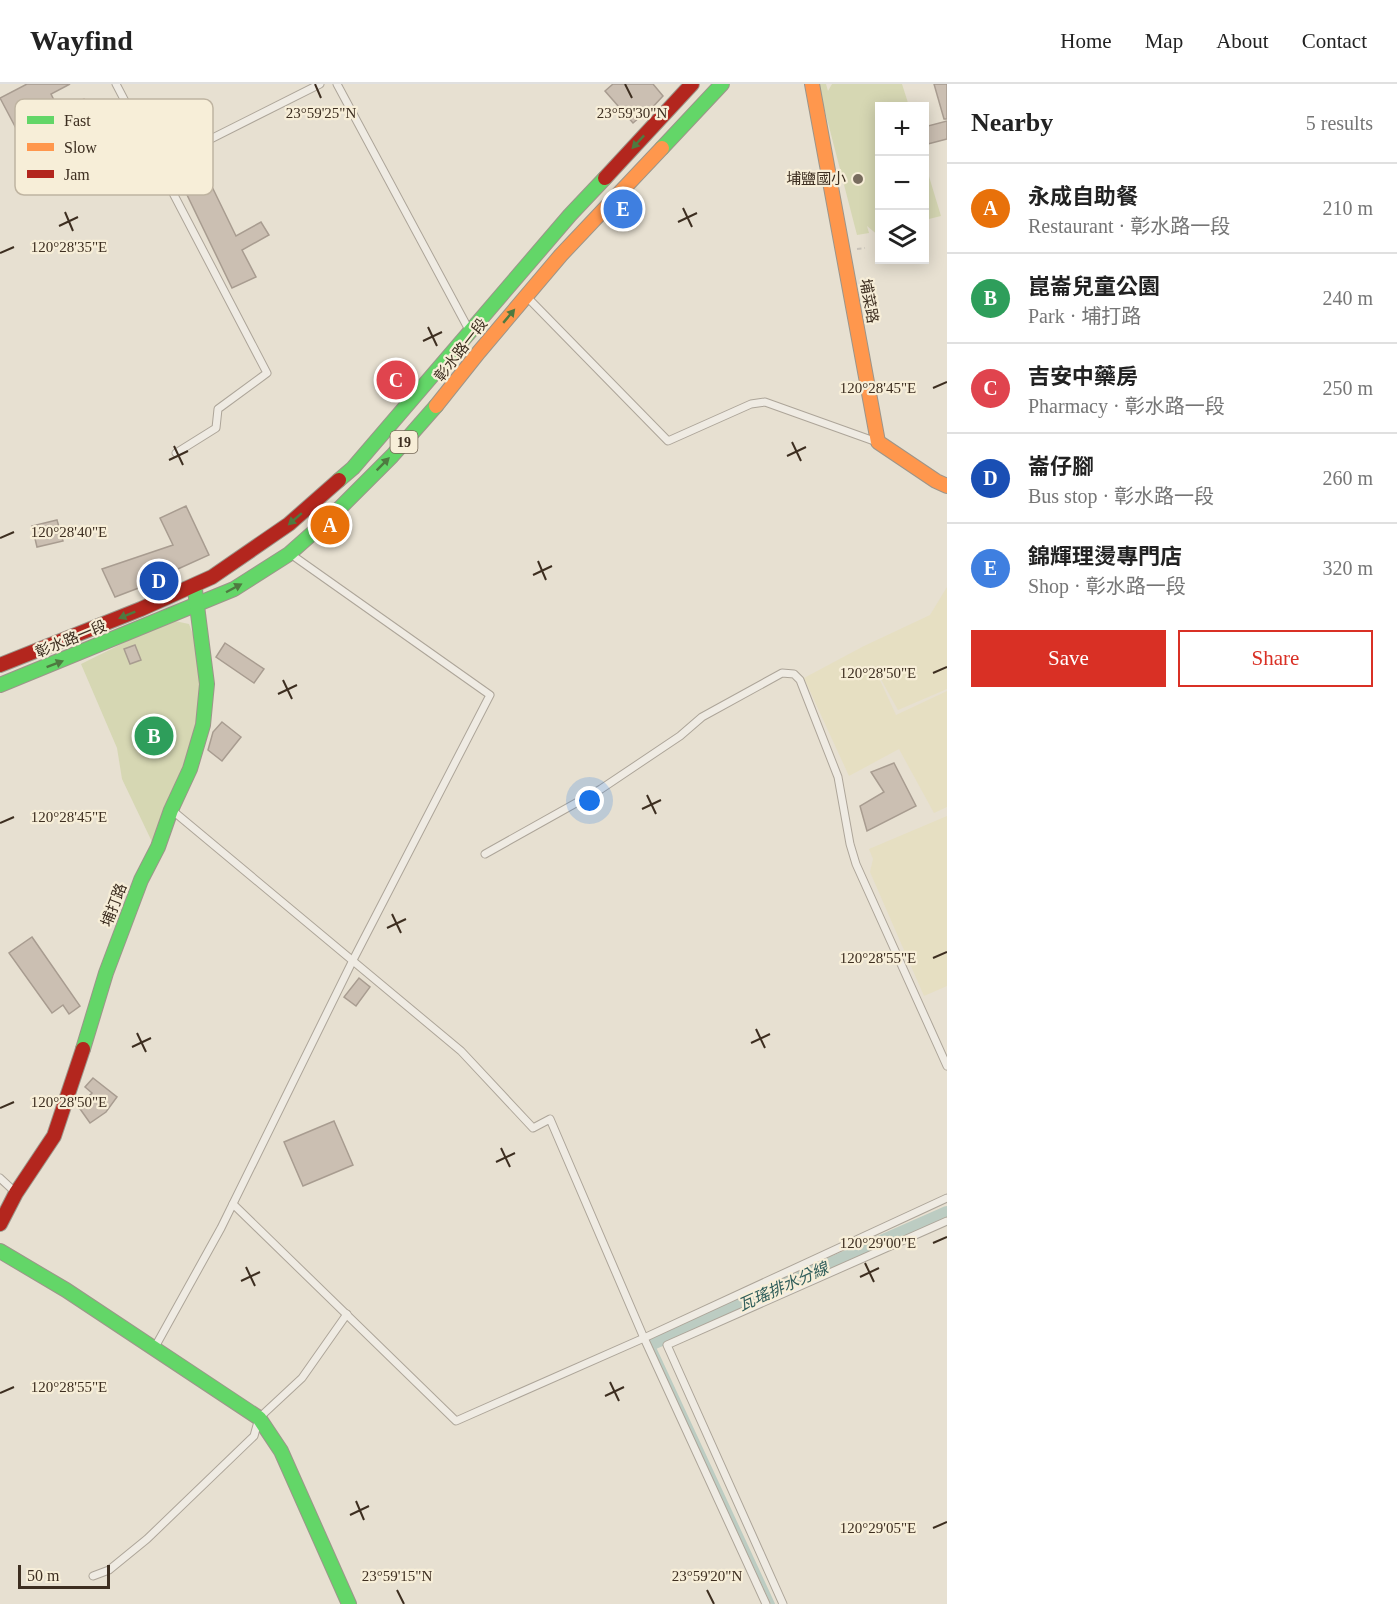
<!DOCTYPE html>
<html lang="en">
<head>
<meta charset="utf-8">
<style>
  body { margin:0; font-family:"Times New Roman","Noto Sans TC",serif; background:#f2f2f2; color:#222 }
  .controls { position:absolute; right:18px; top:18px; display:grid; overflow:hidden; border-radius:0px; box-shadow:0 3px 15px #0003 }
  .controls button { width:54px; height:54px; display:grid; place-items:center; padding:0; border:0; border-bottom:2px solid #e0e0e0; background:#fff; color:#222; font:30px sans-serif }
  .scale { position:absolute; left:18px; bottom:15px; width:92px; box-sizing:border-box; padding-left:6px; border:3px solid #3d2e20; border-top:0; font-size:16px; line-height:21px; white-space:nowrap; color:#3d2e20; -webkit-text-stroke:4px #f7eed8; paint-order:stroke }
  .you { position:absolute; left:590px; top:717px; width:21px; height:21px; margin:-15px; border:4px solid #fff; border-radius:50%; background:#1a73e8; box-shadow:0 0 0 9px #1a73e833 }
  .badge { display:grid; place-items:center; width:39px; height:39px; border-radius:50%; background:#d93025; color:#fff; font-size:20px; font-weight:700 }
  .pin { position:absolute; translate:-50% -50%; border:3px solid #fff; box-shadow:0 2px 6px #0006 }
  .list { margin:0; padding:0; list-style:none }
  h2 { display:flex; justify-content:space-between; align-items:center; height:78px; margin:0; padding:0 24px; font-size:26px }
  h2 small { font-size:20px; font-weight:400; color:#767676 }
  .list li { display:grid; grid-template-columns:39px 1fr auto; gap:18px; align-items:center; box-sizing:border-box; height:90px; padding:0 24px; border-top:2px solid #e0e0e0 }
  .list b { display:block; font-size:22px; white-space:nowrap }
  .list p { margin:0; font-size:20px; white-space:nowrap; color:#767676 }
  .list em { font-size:20px; font-style:normal; color:#767676 }
  .actions { display:flex; gap:12px; padding:18px 24px }
  .actions a { flex:1; padding:14px 0; border:2px solid #d93025; border-radius:0px; text-align:center; font-size:21px; color:#d93025 }
  .actions .main { background:#d93025; color:#fff }
  .icon { flex:none; width:33px; height:33px; fill:none; stroke:currentColor; stroke-width:2; stroke-linecap:round; stroke-linejoin:round }
  .map { position:relative; flex:none; width:947px; height:1520px; overflow:hidden }
  header { display:flex; align-items:center; gap:36px; box-sizing:border-box; height:84px; padding:0 30px; background:#fff; border-bottom:2px solid #e0e0e0 }
  header strong { font-size:28px }
  nav { display:flex; gap:33px; margin-inline-start:auto; font-size:21px }
  main { display:flex }
  aside { flex:1; background:#fff }
  .map>svg:first-child { display:block }
  .farmland { fill:#e6dfc2 }
  .green { fill:#d6d7b3 }
  .lines { fill:none; stroke-linecap:round; stroke-linejoin:round }
  .stream { stroke:#bcccc2; stroke-width:4 }
  .canal { stroke:#bcccc2; stroke-width:14 }
  .building { fill:#cbbfb2; stroke:#a89c90; stroke-width:1.5 }
  .lane-casing { stroke:#ada599; stroke-width:9 }
  .fast-casing { stroke:#9c958a; stroke-width:16 }
  .slow-casing { stroke:#9c958a; stroke-width:16 }
  .jam-casing { stroke:#9c958a; stroke-width:16 }
  .path { stroke:#c8c2b9; stroke-width:2; stroke-dasharray:4.5 3; stroke-linecap:butt }
  .lane { stroke:#efebe3; stroke-width:7 }
  .fast { stroke:#63d668; stroke-width:14 }
  .slow { stroke:#ff974d; stroke-width:14 }
  .jam { stroke:#b3261e; stroke-width:14 }
  .oneway { fill:#4e7a40 }
  .ticks { fill:none; stroke:#3d2e20; stroke-width:2 }
  .poi-dot { fill:#786c5e; stroke:#f7eed8; stroke-width:2 }
  .labels { text-anchor:middle; stroke-width:4.5; stroke-linejoin:round; paint-order:stroke }
  .shield { fill:#f7eed8; stroke:#756857; stroke-width:1.5 }
  .shield-label { font-size:14px; font-weight:bold; fill:#3d2e20 }
  .poi-label { font-size:15px; fill:#3d2e20; stroke:#f7eed8; text-anchor:end }
  .street-label { font-size:15px; fill:#3d2e20; stroke:#f7eed8 }
  .water-label { font-size:16px; font-style:italic; fill:#2f5d5a; stroke:#f7eed8 }
  .key { fill:#f7eed8; stroke:#bfb4a1; stroke-width:1.5 }
  .key-label { font-size:16px; fill:#3d2e20 }
  .ticks-label { font-size:15px; text-anchor:middle; fill:#3d2e20; stroke:#f7eed8; stroke-width:4.5; stroke-linejoin:round; paint-order:stroke }
</style>
</head>
<body>
<header>
<strong>Wayfind</strong>
<nav><a>Home</a><a>Map</a><a>About</a><a>Contact</a></nav>
</header>
<main>
<div class="map">
<svg width="947" height="1520" viewBox="0 0 947 1520">
  <rect width="100%" height="100%" fill="#e7e0d1"/>
  <g class="farmland">
    <polygon points="947,503 947,605 898,626 872,579 896,631 947,607 947,723 934,729 899,665 849,692 804,594 864,562 930,531"/>
    <polygon points="947,732 947,902 924,912 870,788 873,775 869,765"/>
  </g>
  <g class="green">
    <polygon points="818,0 826,0 828,7 832,0 902,0 909,22 880,22 879,152 867,142 869,149 857,151"/>
    <polygon points="924,76 941,132 929,135 927,130 925,136"/>
    <polygon points="170,536 189,540 200,569 200,640 154,762 122,695 117,664 81,580"/>
  </g>
  <g class="lines">
    <polyline class="stream" points="652,1259 773,1520"/>
    <polyline class="canal" points="652,1259 947,1129"/>
  </g>
  <g class="building">
    <polygon points="27,0 70,0 51,10 60,28 84,15 97,40 62,58 48,32 18,48 0,14"/>
    <polygon points="613,0 653,0 663,12 649,27 648,26 633,39 605,7"/>
    <polygon points="934,0 947,0 947,35 944,35"/>
    <polygon points="947,37 947,55 924,61 924,43"/>
    <polygon points="199,76 236,152 261,138 269,151 242,166 256,193 232,204 176,88"/>
    <polygon points="186,422 209,471 169,489 170,492 115,513 102,485 173,461 160,434"/>
    <polygon points="57,436 63,457 37,463 32,442"/>
    <polygon points="225,559 264,585 254,599 216,573"/>
    <polygon points="135,561 141,576 130,580 124,565"/>
    <polygon points="222,638 241,653 222,677 208,666 213,648"/>
    <polygon points="894,679 916,722 867,747 860,722 884,708 871,688"/>
    <polygon points="32,853 80,922 69,930 63,921 52,929 9,869"/>
    <polygon points="359,894 370,903 356,922 344,913"/>
    <polygon points="93,994 117,1013 106,1028 90,1039 78,1022 92,1009 85,1003"/>
    <polygon points="334,1037 353,1081 303,1102 284,1058"/>
  </g>
  <g class="lines">
    <g class="lane-casing">
      <g id="lane">
        <polyline points="116,0 267,289 218,325 216,344 176,369"/>
        <polyline points="337,0 468,244"/>
        <polyline points="159,81 320,0"/>
        <polyline points="528,214 668,357 751,320 765,318 874,357"/>
        <polyline points="173,727 461,967 533,1044 550,1035 644,1254 766,1520"/>
        <polyline points="485,770 601,705 680,652 702,633 782,589 794,590 800,596 838,693 850,760 856,780 947,982"/>
        <polyline points="0,1094 14,1107"/>
        <polyline points="233,1120 456,1337 644,1254 947,1114"/>
        <polyline points="155,1263 221,1144 353,876 490,611 292,471"/>
        <polyline points="93,1492 109,1486 147,1455 254,1352 259,1334 302,1294 347,1230"/>
        <polyline points="783,1520 667,1261 947,1137"/>
      </g>
    </g>
    <g class="fast-casing">
      <g id="fast">
        <polyline points="662,64 722,0"/>
        <polyline points="339,396 353,384 570,131 605,94"/>
        <polyline points="0,601 234,505 289,470 333,431 392,372 436,322"/>
        <polyline points="83,965 106,889 141,796 158,763 171,726 190,685 203,641 207,600 195,506"/>
        <polyline points="0,1167 66,1206 259,1334 281,1367 349,1520"/>
      </g>
    </g>
    <g class="slow-casing">
      <g id="slow">
        <polyline points="812,0 878,358 936,397 947,402"/>
        <polyline points="436,322 479,268 561,171 662,64"/>
      </g>
    </g>
    <g class="jam-casing">
      <g id="jam">
        <polyline points="605,94 692,0"/>
        <polyline points="0,581 141,525 212,493 289,440 339,396"/>
        <polyline points="0,1140 16,1109 54,1052 83,965"/>
      </g>
    </g>
    <polyline class="path" points="857,165 865,164"/>
    <use href="#lane" class="lane"/>
    <use href="#fast" class="fast"/>
    <use href="#slow" class="slow"/>
    <use href="#jam" class="jam"/>
  </g>
  <defs><path id="oneway-solid" d="M-6-.8H1V-3.2L6.5 0L1 3.2V.8H-6Z" transform="scale(1.5)"/></defs>
  <g class="oneway">
    <use href="#oneway-solid" transform="translate(638 58) rotate(133)"/>
    <use href="#oneway-solid" transform="translate(509 232) rotate(-50)"/>
    <use href="#oneway-solid" transform="translate(383 380) rotate(-45)"/>
    <use href="#oneway-solid" transform="translate(295 435) rotate(139)"/>
    <use href="#oneway-solid" transform="translate(234 504) rotate(-28)"/>
    <use href="#oneway-solid" transform="translate(127 531) rotate(158)"/>
    <use href="#oneway-solid" transform="translate(55 580) rotate(-21)"/>
  </g>
  <path class="ticks" d="M315,0L321,14M625,0L632,14M683,124L692,143M65,128L73,147M678,138L697,129M59,142L78,133M0,169L14,163M428,243L437,262M423,257L442,248M933,304L947,298M792,358L801,377M174,362L183,381M787,372L806,363M169,376L188,367M0,454L14,448M538,477L546,496M533,491L552,482M933,589L947,583M283,596L292,615M278,610L297,601M647,711L656,730M642,725L661,716M0,739L14,733M392,830L401,849M387,844L406,835M933,874L947,868M756,945L765,964M137,949L146,968M751,959L770,950M132,963L151,954M0,1024L14,1018M501,1064L510,1083M496,1078L515,1069M933,1159L947,1153M865,1179L874,1198M246,1183L255,1202M860,1193L879,1184M241,1197L260,1188M610,1298L619,1317M0,1309L14,1303M605,1312L624,1303M356,1417L364,1436M350,1431L369,1422M933,1444L947,1438M397,1506L404,1520M707,1506L714,1520"/>
  <circle class="poi-dot" cx="858" cy="95" r="6"/>
  <g class="labels">
    <rect class="shield" x="390.5" y="347" width="27" height="22" rx="4.5"/>
    <g class="shield-label">
      <text x="404" y="363">19</text>
    </g>
    <g class="poi-label">
      <text x="846" y="100">埔鹽國小</text>
    </g>
    <g class="street-label">
      <text transform="translate(869 217) rotate(80)" y="5">埔菜路</text>
      <text transform="translate(461 266) rotate(-52)" y="5">彰水路一段</text>
      <text transform="translate(71 555) rotate(-22)" y="5">彰水路一段</text>
      <text transform="translate(114 821) rotate(-69)" y="5">埔打路</text>
    </g>
    <g class="water-label">
      <text transform="translate(783 1202) rotate(-24)" y="6">瓦瑤排水分線</text>
    </g>
  </g>
  <rect x="15" y="15" width="198" height="96" rx="9" class="key"/>
  <rect x="27" y="32" width="27" height="8" fill="#63d668"/>
  <rect x="27" y="59" width="27" height="8" fill="#ff974d"/>
  <rect x="27" y="86" width="27" height="8" fill="#b3261e"/>
  <g class="key-label">
    <text x="64" y="42">Fast</text>
    <text x="64" y="69">Slow</text>
    <text x="64" y="96">Jam</text>
  </g>
  <g class="ticks-label">
    <text x="321" y="34">23°59'25"N</text>
    <text x="632" y="34">23°59'30"N</text>
    <text x="69" y="168">120°28'35"E</text>
    <text x="878" y="309">120°28'45"E</text>
    <text x="69" y="453">120°28'40"E</text>
    <text x="878" y="594">120°28'50"E</text>
    <text x="69" y="738">120°28'45"E</text>
    <text x="878" y="879">120°28'55"E</text>
    <text x="69" y="1023">120°28'50"E</text>
    <text x="878" y="1164">120°29'00"E</text>
    <text x="69" y="1308">120°28'55"E</text>
    <text x="878" y="1449">120°29'05"E</text>
    <text x="397" y="1497">23°59'15"N</text>
    <text x="707" y="1497">23°59'20"N</text>
  </g>
</svg>
<div class="controls">
<button>+</button>
<button>−</button>
<button><svg class="icon" aria-label="layers" viewBox="0 0 24 24"><path d="M12 4l9 5-9 5-9-5zM3 14l9 5 9-5"/></svg></button>
</div>
<div class="scale">50 m</div>
<div class="you"></div>
<div class="pin badge" style="left:330px;top:441px;background:#e8710a">A</div>
<div class="pin badge" style="left:154px;top:652px;background:#2e9e5b">B</div>
<div class="pin badge" style="left:396px;top:296px;background:#e0444e">C</div>
<div class="pin badge" style="left:159px;top:497px;background:#1a4fb4">D</div>
<div class="pin badge" style="left:623px;top:125px;background:#3f7fe0">E</div>
</div>
<aside>
<h2>Nearby<small>5 results</small></h2>
<ul class="list">
<li><span class="badge" style="background:#e8710a">A</span><div><b>永成自助餐</b><p>Restaurant · 彰水路一段</p></div><em>210 m</em></li>
<li><span class="badge" style="background:#2e9e5b">B</span><div><b>崑崙兒童公園</b><p>Park · 埔打路</p></div><em>240 m</em></li>
<li><span class="badge" style="background:#e0444e">C</span><div><b>吉安中藥房</b><p>Pharmacy · 彰水路一段</p></div><em>250 m</em></li>
<li><span class="badge" style="background:#1a4fb4">D</span><div><b>崙仔腳</b><p>Bus stop · 彰水路一段</p></div><em>260 m</em></li>
<li><span class="badge" style="background:#3f7fe0">E</span><div><b>錦輝理燙專門店</b><p>Shop · 彰水路一段</p></div><em>320 m</em></li>
</ul>
<div class="actions"><a class="main">Save</a><a>Share</a></div>
</aside>
</main>
</body>
</html>
